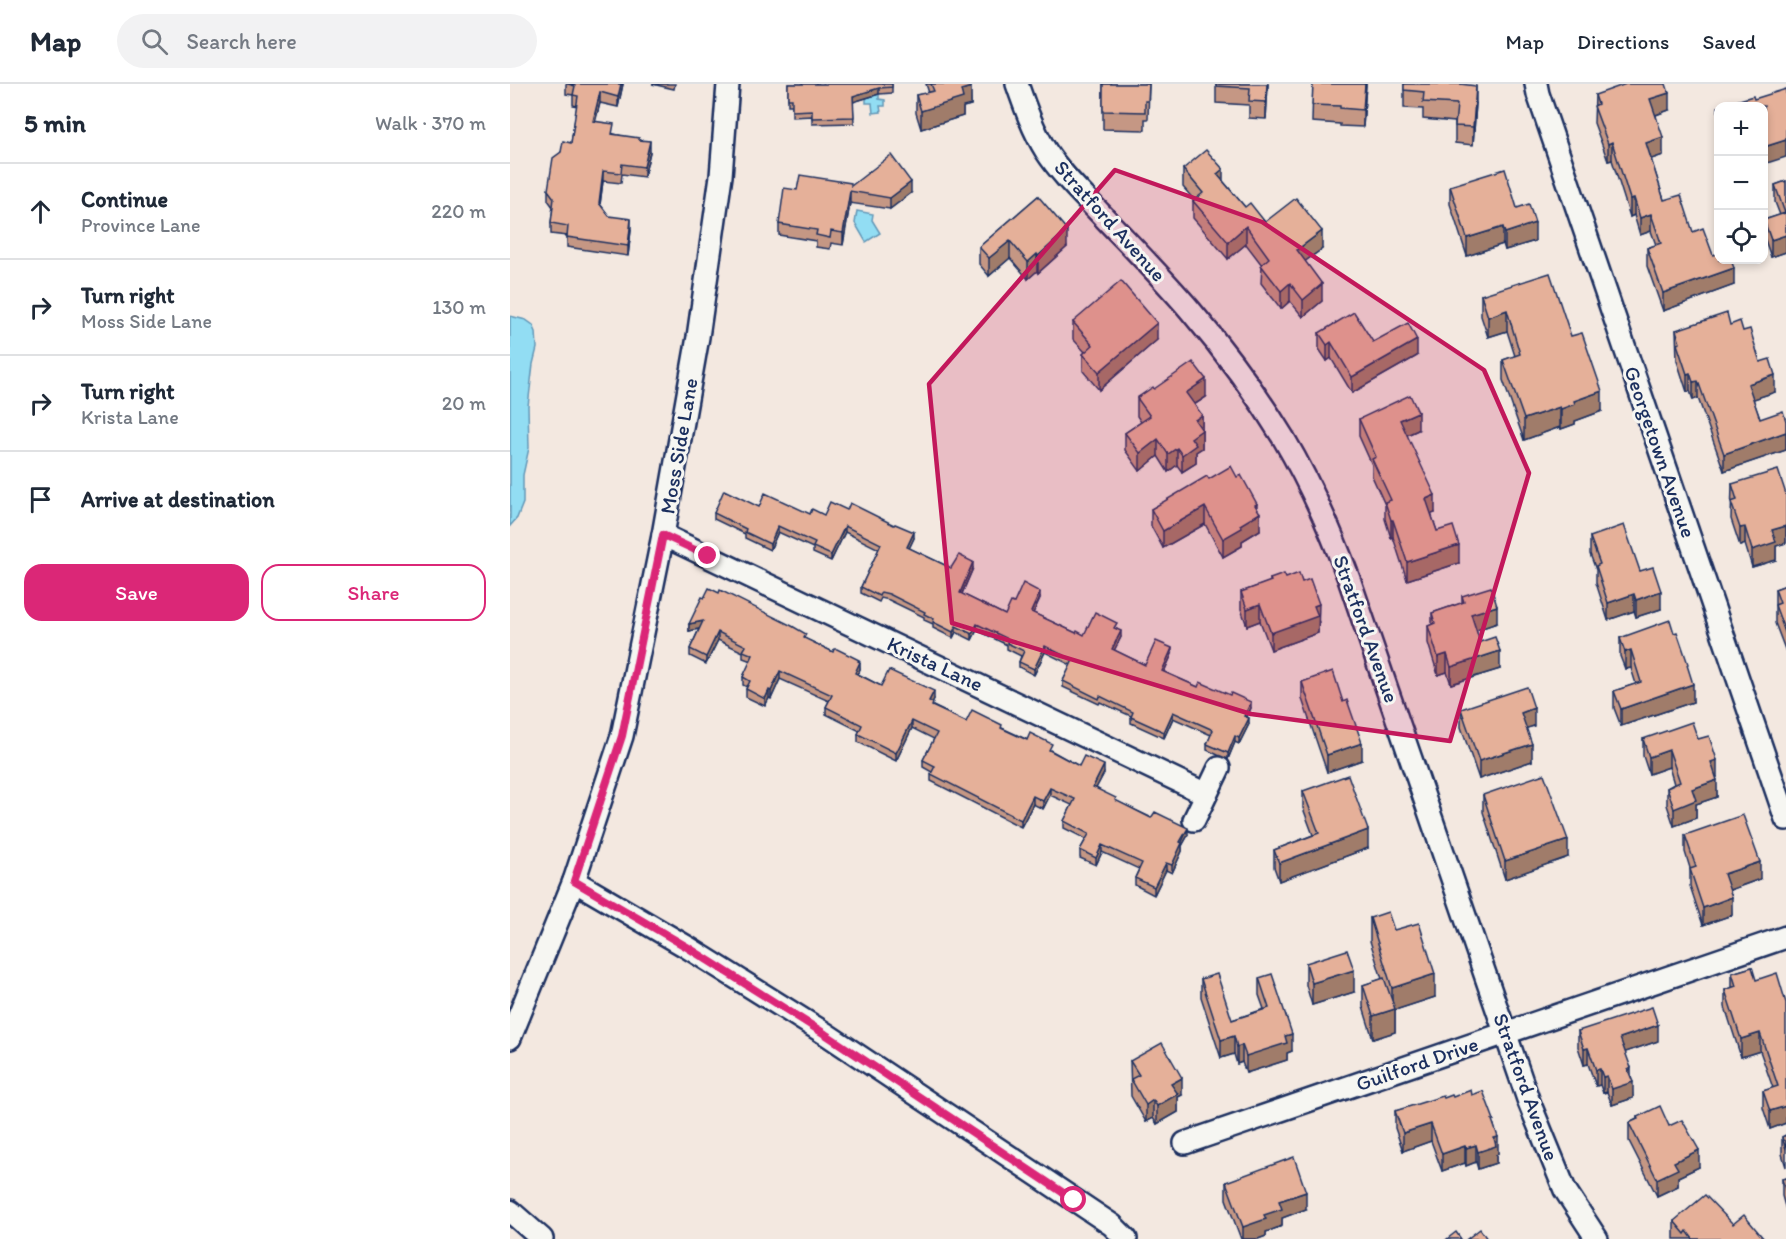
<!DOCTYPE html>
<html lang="en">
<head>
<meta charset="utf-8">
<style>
  body { margin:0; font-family:Itim,sans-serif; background:#f2f2f3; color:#1f2937 }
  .controls { position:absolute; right:18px; top:18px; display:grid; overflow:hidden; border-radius:12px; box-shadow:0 3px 9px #0003 }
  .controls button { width:54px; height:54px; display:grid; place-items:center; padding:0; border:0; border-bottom:2px solid #e0e1e3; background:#fff; color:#1f2937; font:30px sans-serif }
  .stop { position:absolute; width:18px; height:18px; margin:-14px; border:4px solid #db2777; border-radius:50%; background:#fff }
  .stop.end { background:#db2777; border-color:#fff; box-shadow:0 2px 6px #0008 }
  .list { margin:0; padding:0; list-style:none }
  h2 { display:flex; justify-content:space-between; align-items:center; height:78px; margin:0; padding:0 24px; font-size:26px }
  h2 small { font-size:20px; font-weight:400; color:#747a83 }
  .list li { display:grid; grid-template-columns:39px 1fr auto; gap:18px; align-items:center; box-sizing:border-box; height:96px; padding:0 24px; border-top:2px solid #e0e1e3 }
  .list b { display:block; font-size:22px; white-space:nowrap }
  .list p { margin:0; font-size:20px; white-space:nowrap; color:#747a83 }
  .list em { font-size:20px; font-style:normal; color:#747a83 }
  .actions { display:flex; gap:12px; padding:18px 24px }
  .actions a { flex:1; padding:14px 0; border:2px solid #db2777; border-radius:18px; text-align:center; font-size:21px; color:#db2777 }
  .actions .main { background:#db2777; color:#fff }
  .icon { flex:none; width:33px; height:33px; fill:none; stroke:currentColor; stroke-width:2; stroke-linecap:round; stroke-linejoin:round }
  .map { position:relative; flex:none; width:1276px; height:1155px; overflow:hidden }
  header { display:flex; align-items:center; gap:36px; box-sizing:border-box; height:84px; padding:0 30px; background:#fff; border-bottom:2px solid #e0e1e3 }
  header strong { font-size:28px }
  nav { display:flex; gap:33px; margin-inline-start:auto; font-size:21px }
  .search { width:420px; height:54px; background:#f2f2f3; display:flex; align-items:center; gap:15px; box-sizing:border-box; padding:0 21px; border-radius:33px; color:#747a83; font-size:22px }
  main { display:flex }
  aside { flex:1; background:#fff }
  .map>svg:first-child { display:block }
  .water { fill:#92ddf3; stroke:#6297b7; stroke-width:1.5 }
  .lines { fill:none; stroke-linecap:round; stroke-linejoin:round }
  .minor-casing { stroke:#1b2f5e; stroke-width:26 }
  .minor { stroke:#f6f6f2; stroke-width:21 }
  .wall { fill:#c59784; stroke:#1b2f5e; stroke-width:1.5 }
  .shaded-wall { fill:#a07b6b; stroke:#1b2f5e; stroke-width:1.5 }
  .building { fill:#e5b099; stroke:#1b2f5e; stroke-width:1.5 }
  .route { stroke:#db2777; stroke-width:8 }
  .marked { fill:#c2185b; fill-opacity:0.2; stroke:#c2185b; stroke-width:4.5; stroke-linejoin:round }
  .labels { text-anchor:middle; stroke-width:6; stroke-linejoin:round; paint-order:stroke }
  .street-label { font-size:21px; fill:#1b2f5e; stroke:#f6f6f2 }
</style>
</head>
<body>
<header>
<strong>Map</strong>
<div class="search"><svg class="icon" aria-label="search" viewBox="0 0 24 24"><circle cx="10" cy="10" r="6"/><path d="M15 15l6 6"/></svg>Search here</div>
<nav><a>Map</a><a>Directions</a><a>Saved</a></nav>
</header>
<main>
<aside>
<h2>5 min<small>Walk · 370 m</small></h2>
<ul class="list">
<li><svg class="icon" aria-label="ahead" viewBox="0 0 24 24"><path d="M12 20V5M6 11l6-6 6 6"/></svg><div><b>Continue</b><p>Province Lane</p></div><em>220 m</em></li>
<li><svg class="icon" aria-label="right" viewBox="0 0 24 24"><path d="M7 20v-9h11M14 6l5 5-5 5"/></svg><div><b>Turn right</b><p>Moss Side Lane</p></div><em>130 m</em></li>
<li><svg class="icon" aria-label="right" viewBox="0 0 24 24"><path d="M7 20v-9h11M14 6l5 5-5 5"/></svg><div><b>Turn right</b><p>Krista Lane</p></div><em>20 m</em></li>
<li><svg class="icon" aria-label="arrive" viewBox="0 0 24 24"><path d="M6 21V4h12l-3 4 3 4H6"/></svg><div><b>Arrive at destination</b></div></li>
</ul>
<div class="actions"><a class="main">Save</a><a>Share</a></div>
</aside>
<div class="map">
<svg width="1276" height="1155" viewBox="0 0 1276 1155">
  <rect width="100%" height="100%" fill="#f3e8e0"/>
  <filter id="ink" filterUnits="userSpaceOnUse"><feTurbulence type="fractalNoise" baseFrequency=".0167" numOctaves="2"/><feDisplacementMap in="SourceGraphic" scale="12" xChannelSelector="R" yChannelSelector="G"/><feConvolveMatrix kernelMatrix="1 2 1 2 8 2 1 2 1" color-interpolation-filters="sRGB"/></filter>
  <g filter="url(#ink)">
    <g class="water">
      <polygon points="369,10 369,15 375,16 375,22 370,22 371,28 363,29 362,19 356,19 356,12"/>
      <polygon points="347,127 363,130 362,136 370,149 356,158 345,139"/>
      <polygon points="0,232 16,236 23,241 26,248 27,264 23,280 18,322 19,364 13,391 13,419 7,434 0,442"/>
    </g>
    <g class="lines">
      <g class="minor-casing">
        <g id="minor">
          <path d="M507,0C515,23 523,46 536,67C551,90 571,109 590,129C620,161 651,192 680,226C714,266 746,309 774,355C800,399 821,447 839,495L1019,1018L1055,1106L1087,1155"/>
          <polyline points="1026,0 1028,10 1276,735"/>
          <polyline points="153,451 696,710"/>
          <polyline points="684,736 709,684"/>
          <polyline points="64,797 177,863 316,950 602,1141 616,1155"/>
          <polyline points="0,954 64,797 112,652 153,451 188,253 211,92 218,0"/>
          <polyline points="675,1059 1276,853"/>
          <polyline points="0,1127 32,1155"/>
        </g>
      </g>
      <use href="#minor" class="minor"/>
    </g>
    <g class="wall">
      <polygon points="56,0 113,0 108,23 90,19 85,37 104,50 129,56 140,68 134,93 112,90 111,99 93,97 90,120 99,132 121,146 118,172 57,163 57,152 41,150 41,139 43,123 38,116 38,106 51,68 61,59 67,22 63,21 63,11 56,10"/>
      <polygon points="142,0 165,0 164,5"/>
      <polygon points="278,0 382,0 382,9 369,10 343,18 344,39 302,40 302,32 282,33 282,21 278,21"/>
      <polygon points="416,0 460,0 461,21 453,23 453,32 411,45 406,29 406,11 419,9"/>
      <polygon points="593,0 639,0 638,35 635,35 635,46 593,45"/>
      <polygon points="706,0 758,0 756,35 739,34 739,21 706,19"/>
      <polygon points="803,0 856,0 853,43 830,42 830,40 802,38"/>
      <polygon points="894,0 966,19 963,61 945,59 945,38 913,35 913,25 894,24"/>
      <polygon points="1085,11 1159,26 1146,31 1153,71 1141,75 1154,116 1203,171 1224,201 1153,227 1137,182 1137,164 1146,161 1141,147 1130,151 1124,131 1120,133 1102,76 1098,77 1084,39"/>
      <polygon points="1208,23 1209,23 1209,44 1208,40"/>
      <polygon points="673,85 713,97 735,123 755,138 812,165 795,177 812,217 793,233 780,217 771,225 751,199 752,181 736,160 718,175 683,134 683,117 684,116 673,103"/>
      <polygon points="1276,97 1276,168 1261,173 1254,153 1254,136 1270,131 1265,118 1265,101"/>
      <polygon points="341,102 401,109 380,125 340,119 333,161 321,159 320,165 306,163 306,157 269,151 269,140 287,106"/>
      <polygon points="940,102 1007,124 1025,157 995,166 993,160 957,172 940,120"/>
      <polygon points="528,112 557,163 528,189 527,187 518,195 500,174 479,192 469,180 469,163"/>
      <polygon points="971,211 1061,252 1092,327 1065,337 1065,340 1051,345 1050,343 1014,356 993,296 993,276 1005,272 997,247 978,253 971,232"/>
      <polygon points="563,238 647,256 589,306 573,287 573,270 575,268 563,255"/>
      <polygon points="1220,241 1233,247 1250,278 1265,308 1243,315 1250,335 1276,337 1276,366 1214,387 1188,314 1183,316 1180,307 1177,308 1167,277 1166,246"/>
      <polygon points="809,249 863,258 907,272 842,309 821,274 817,277 809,265"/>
      <polygon points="644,305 696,313 684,321 692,331 692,364 686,368 686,379 672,388 667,381 658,388 648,372 630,387 615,366 615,349 631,338 627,332 627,314"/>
      <polygon points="849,335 908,346 897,351 925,429 921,430 927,447 949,479 897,496 883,453 881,454 875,435 875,421 862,392 862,381 849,352"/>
      <polygon points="699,395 747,425 750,446 732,457 732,462 713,473 695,440 653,464 641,442 641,425"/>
      <polygon points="1222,400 1276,410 1276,459 1266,462 1266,476 1242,483 1235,460 1230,462 1221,435"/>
      <polygon points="249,423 300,430 314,431 337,426 404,454 399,464 441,484 463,484 452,510 495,531 504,519 530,514 523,529 566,549 574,551 607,545 611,553 604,566 635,581 662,570 654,588 688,603 741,624 737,633 739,640 729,660 725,658 718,675 708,671 697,666 697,660 701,651 663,634 654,654 621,639 621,632 590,618 589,620 553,603 553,597 561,581 535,568 524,591 509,583 509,578 511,572 497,565 497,561 467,546 462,556 446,548 443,554 423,544 423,540 414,536 414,533 379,516 371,514 369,518 351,509 351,503 369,465 335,448 321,477 303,469 303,464 268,448 260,466 235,454 235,450 204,435 204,429"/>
      <polygon points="1080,453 1130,487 1151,525 1126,533 1124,527 1098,536 1086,499 1086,486 1080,470"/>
      <polygon points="776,494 792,498 809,538 808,538 808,549 761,566 750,537 737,542 731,525 731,508 760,498 760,495"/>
      <polygon points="1276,501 1276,568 1265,539 1265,505"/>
      <polygon points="952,512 987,539 966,546 970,558 990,585 941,600 937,588 928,591 918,559 918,542 922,541 922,529 952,519"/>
      <polygon points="179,540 296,555 323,568 349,577 350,585 348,590 371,602 424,615 422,619 423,622 456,638 492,644 542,667 569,682 594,689 586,704 606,717 678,751 672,762 672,767 662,789 656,786 644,811 625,801 625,794 629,785 592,768 586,781 570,774 570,766 576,755 554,744 554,737 562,721 540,711 533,725 523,720 511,743 421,697 421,690 422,688 413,683 413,676 424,655 402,644 386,677 348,658 348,650 350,647 316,630 316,623 319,617 270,595 261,615 259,614 255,622 236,613 236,605 237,603 233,601 233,593 241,577 233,574 233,568 208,556 196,580 180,572 180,565 189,545 179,547"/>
      <polygon points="1164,549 1178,586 1183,618 1111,642 1104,624 1104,607 1126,600 1121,584 1115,585 1110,572 1110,554"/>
      <polygon points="792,598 833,618 852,676 817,688 792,615"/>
      <polygon points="951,625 1024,642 1016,644 1022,677 969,695 951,643"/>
      <polygon points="1133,655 1188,655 1207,693 1206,694 1207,713 1186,720 1186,734 1164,742 1157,721 1157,704 1164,700 1159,683 1139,690 1133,672"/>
      <polygon points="793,707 858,764 769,797 764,783 764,766 803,751 793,724"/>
      <polygon points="973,711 1058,773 995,795 973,728"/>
      <polygon points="1175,751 1250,795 1220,806 1222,831 1193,841 1180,802 1180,784 1175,768"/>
      <polygon points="860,834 884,846 925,913 885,926 885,948 863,955 853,923 853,901 872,895 860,857"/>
      <polygon points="796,879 844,908 802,921 796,901"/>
      <polygon points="1242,883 1276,1039 1260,1045 1253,1024 1253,1007 1263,1004 1250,967 1231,973 1215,923 1215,906 1222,904 1222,889"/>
      <polygon points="749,894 782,967 777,969 777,976 736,989 732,978 727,980 724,970 711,974 691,913 691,895 722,936 754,925 749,911"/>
      <polygon points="1068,947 1148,957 1115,968 1121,992 1123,1014 1102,1021 1097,1008 1093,1009 1090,1001 1086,1002 1078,980 1074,981 1068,963"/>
      <polygon points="620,977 672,1011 668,1013 668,1028 647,1040 643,1034 636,1038 621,1012"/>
      <polygon points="962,1011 984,1041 988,1070 986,1071 986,1079 968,1085 966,1078 956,1082 955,1079 932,1087 921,1057 893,1067 885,1044 885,1027 934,1014"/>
      <polygon points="1127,1033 1159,1042 1189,1083 1168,1093 1168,1102 1147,1112 1119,1057 1119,1039 1127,1035"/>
      <polygon points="1276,1051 1276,1083 1272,1070 1272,1053"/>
      <polygon points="1276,1094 1276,1126 1272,1112 1272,1095"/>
      <polygon points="716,1098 796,1125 772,1134 772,1142 756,1148 756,1152 748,1155 731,1155 716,1115"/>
      <polygon points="1164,1137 1223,1140 1254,1155 1164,1155"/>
    </g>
    <g class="shaded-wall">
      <polygon points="111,0 113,0 108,23 108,13"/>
      <polygon points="757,0 758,0 756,35 756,18"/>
      <polygon points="855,0 856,0 853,43 853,26"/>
      <polygon points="966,2 966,19 963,61 963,43"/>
      <polygon points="461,3 461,21 453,23 453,32 411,45 411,27 451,6"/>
      <polygon points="369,4 369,10 343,18 343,12"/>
      <polygon points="90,8 90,19 83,47 83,37"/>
      <polygon points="1159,9 1159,26 1140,33 1140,15"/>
      <polygon points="1153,53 1153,71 1136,77 1136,59"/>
      <polygon points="1276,56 1276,73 1254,80 1254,63"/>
      <polygon points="140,57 140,68 134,93 134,83"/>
      <polygon points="1102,58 1102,76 1098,77 1098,60"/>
      <polygon points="713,85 713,103 707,90"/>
      <polygon points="93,87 93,97 89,129 89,119"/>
      <polygon points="401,98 401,109 380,125 380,114"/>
      <polygon points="340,107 340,119 333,161 333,149"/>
      <polygon points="1124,114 1124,131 1120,133 1120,115"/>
      <polygon points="1141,130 1141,147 1130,151 1130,134"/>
      <polygon points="121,135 121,146 118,172 118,162"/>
      <polygon points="1025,139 1025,157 995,166 995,149"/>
      <polygon points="736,142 736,160 718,175 718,158"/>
      <polygon points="993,143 993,160 957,172 957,154"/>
      <polygon points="557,146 557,163 528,189 528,172"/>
      <polygon points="812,147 812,165 787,183 787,166"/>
      <polygon points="1276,151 1276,168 1261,173 1261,156"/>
      <polygon points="500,157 500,174 479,192 479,174"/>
      <polygon points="527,170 527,187 518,195 518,178"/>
      <polygon points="1224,184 1224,201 1153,227 1153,209"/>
      <polygon points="780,199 780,217 771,225 771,207"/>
      <polygon points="812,200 812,217 793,233 793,216"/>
      <polygon points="997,226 997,247 978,253 978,233"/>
      <polygon points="647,239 647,256 589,306 589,288"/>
      <polygon points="907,256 907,272 842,309 842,293"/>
      <polygon points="821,258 821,274 817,277 817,261"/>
      <polygon points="1180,289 1180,307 1177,308 1177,290"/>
      <polygon points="1265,291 1265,308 1238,317 1238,300"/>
      <polygon points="696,295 696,313 676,326 676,309"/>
      <polygon points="1188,297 1188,314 1183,316 1183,298"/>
      <polygon points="1092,307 1092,327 1065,337 1065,340 1051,345 1051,325 1064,317"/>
      <polygon points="1050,323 1050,343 1014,356 1014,335"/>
      <polygon points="908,328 908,346 890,354 890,336"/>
      <polygon points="692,331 692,364 686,368 686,379 672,388 672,371 681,354 685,336"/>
      <polygon points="1276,348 1276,366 1214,387 1214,370"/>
      <polygon points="648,355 648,372 630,387 630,369"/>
      <polygon points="667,364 667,381 658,388 658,370"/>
      <polygon points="925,411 925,429 916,432 916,415"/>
      <polygon points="747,420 747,431 750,429 750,446 732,457 732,462 713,473 713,455 730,441 745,421"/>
      <polygon points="695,423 695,440 653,464 653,447"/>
      <polygon points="881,436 883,436 883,453 881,454"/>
      <polygon points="268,442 268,448 260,466 260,460"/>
      <polygon points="335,442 335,448 321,477 321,471"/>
      <polygon points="1276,442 1276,459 1266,462 1266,476 1242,483 1242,466 1262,446"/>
      <polygon points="1235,443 1235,460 1230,462 1230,444"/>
      <polygon points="404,448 404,454 397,469 397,463"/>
      <polygon points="949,461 949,479 897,496 897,478"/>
      <polygon points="463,478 463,484 450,514 450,509"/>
      <polygon points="1151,507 1151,525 1126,533 1126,516"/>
      <polygon points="530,508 530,514 521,534 521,528"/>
      <polygon points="1124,510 1124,527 1098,536 1098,519"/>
      <polygon points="750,520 750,537 737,542 737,525"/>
      <polygon points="809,520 808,549 761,566 761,549 804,522"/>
      <polygon points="987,522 987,539 961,548 961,530"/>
      <polygon points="193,537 193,544 179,547 179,540"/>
      <polygon points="467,540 467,546 462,556 462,550"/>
      <polygon points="446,542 446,548 443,554 443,548"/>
      <polygon points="611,547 611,553 602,571 602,565"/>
      <polygon points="208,548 208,556 196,580 196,573"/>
      <polygon points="535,562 535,568 524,591 524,585"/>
      <polygon points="662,564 662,570 652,592 652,587"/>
      <polygon points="1121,566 1121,584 1115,585 1115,568"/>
      <polygon points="990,567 990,585 941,600 941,583"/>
      <polygon points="937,570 937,588 928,591 928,573"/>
      <polygon points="349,576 349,580 350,578 350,585 345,596 345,589"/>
      <polygon points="270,587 270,595 261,615 261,607"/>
      <polygon points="1183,600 1183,618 1111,642 1111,625"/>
      <polygon points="259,606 259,614 255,622 255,615"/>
      <polygon points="424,607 424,615 419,625 419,617"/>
      <polygon points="741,618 741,624 734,638 734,632"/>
      <polygon points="1024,624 1024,642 1011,646 1011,629"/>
      <polygon points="663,628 663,634 654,654 654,648"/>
      <polygon points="739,634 739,640 729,660 729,654"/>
      <polygon points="402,637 402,644 386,677 386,669"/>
      <polygon points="725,652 725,658 718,675 718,669"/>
      <polygon points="852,659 852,676 817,688 817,671"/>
      <polygon points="1022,660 1022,677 969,695 969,677"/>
      <polygon points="1159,666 1159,683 1139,690 1139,673"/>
      <polygon points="1207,676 1207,693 1201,696 1201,678"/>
      <polygon points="594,681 594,689 583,710 583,703"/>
      <polygon points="1207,696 1207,713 1186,720 1186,734 1164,742 1164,725 1182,705"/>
      <polygon points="540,704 540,711 533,725 533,717"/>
      <polygon points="523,712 523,720 511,743 511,736"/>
      <polygon points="678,744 678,751 672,762 672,767 662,789 662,781"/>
      <polygon points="858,746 858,764 769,797 769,779"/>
      <polygon points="1058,756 1058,773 995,795 995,777"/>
      <polygon points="592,761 592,768 586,781 586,774"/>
      <polygon points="1250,778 1250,795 1214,808 1214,790"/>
      <polygon points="656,779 656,786 644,811 644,803"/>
      <polygon points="1222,813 1222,831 1193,841 1193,824"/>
      <polygon points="844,886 844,908 802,921 802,899"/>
      <polygon points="925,890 925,913 885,926 885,948 863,955 863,932 882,926 882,904"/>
      <polygon points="1148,941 1148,957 1110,970 1110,954"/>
      <polygon points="1250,949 1250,967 1231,973 1231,955"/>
      <polygon points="782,950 782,967 777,969 777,976 736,989 736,972 775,952"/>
      <polygon points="724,952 724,970 711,974 711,956"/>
      <polygon points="732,961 732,978 727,980 727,963"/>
      <polygon points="1078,964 1078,980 1074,981 1074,965"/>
      <polygon points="1121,984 1121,998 1123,998 1123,1014 1102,1021 1102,1005"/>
      <polygon points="1090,985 1090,1001 1086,1002 1086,986"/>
      <polygon points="1097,992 1097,1008 1093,1009 1093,993"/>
      <polygon points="672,994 672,1011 668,1013 668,1028 647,1040 647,1022 661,1000"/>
      <polygon points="643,1016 643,1034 636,1038 636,1021"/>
      <polygon points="1276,1022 1276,1039 1260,1045 1260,1027"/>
      <polygon points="921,1040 921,1057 893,1067 893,1049"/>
      <polygon points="988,1053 988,1070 986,1071 986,1079 968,1085 968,1068 984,1054"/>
      <polygon points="966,1061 966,1078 956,1082 956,1064"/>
      <polygon points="955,1062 955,1079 932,1087 932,1070"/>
      <polygon points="1189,1066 1189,1083 1168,1093 1168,1102 1147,1112 1147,1095 1164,1078"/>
      <polygon points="796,1108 796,1125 772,1134 772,1142 756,1148 756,1152 748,1155 733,1155 733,1143 754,1131 769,1117"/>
    </g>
    <g class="building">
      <polygon points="58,0 111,0 108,13 90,8 83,37 104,40 102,50 129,54 129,56 140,57 134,83 112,80 111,89 93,87 89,119 99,132 121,135 118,162 57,153 58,142 41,139 44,114 38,106 43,74 51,68 53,57 61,59 68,12 63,11 65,2"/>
      <polygon points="278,0 382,0 382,3 369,4 343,12 344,33 302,34 302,26 282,27 282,15 278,15"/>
      <polygon points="421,0 460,0 461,3 451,6 453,14 411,27 406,11 424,7"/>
      <polygon points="593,0 639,0 638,17 635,17 635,28 593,27"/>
      <polygon points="706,0 757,0 756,18 739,17 740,4 706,2"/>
      <polygon points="803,0 855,0 853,26 830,24 830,22 802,21"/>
      <polygon points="894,0 950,0 966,2 963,43 945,42 947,20 913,18 914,8 894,6"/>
      <polygon points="1116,0 1156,0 1159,9 1140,15 1153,53 1136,59 1154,116 1171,111 1183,148 1193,144 1203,171 1208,169 1209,176 1221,176 1224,184 1153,209 1137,164 1151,159 1141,130 1130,134 1124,114 1120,115 1102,58 1098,60 1084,22 1088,20 1085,11"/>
      <polygon points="1276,5 1276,56 1254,63 1254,22 1210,22 1243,12 1244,15"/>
      <polygon points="696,66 713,85 707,90 735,123 740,119 755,138 786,114 812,147 787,166 812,200 793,216 780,199 771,207 751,181 759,174 736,142 718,158 683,117 693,109 673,85"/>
      <polygon points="381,71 401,98 380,114 340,107 333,149 321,147 320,154 306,151 307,146 269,140 274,104 287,106 290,91 341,99 341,102"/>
      <polygon points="995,85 1007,124 1019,120 1025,139 995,149 993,143 957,154 940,102"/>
      <polygon points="1276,97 1276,151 1261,156 1254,136 1275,129 1265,101"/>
      <polygon points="528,112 557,146 528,172 527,170 518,178 500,157 479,174 469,163"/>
      <polygon points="1040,189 1061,252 1072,249 1092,307 1064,317 1065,320 1051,325 1050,323 1014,335 993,276 1010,270 997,226 978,233 971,211"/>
      <polygon points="611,197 647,239 589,288 573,270 583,261 563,238"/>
      <polygon points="844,228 863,258 898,239 907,256 842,293 821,258 817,261 809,249"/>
      <polygon points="1217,229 1220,241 1230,237 1233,247 1240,245 1250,278 1260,275 1265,291 1238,300 1250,335 1273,327 1276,337 1276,348 1214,370 1188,297 1183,298 1180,289 1177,290 1167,260 1170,259 1166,246"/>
      <polygon points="683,278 696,295 676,309 692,331 685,336 692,346 681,354 686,361 672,371 667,364 658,370 648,355 630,369 615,349 640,332 627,314 643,303 644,305"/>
      <polygon points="900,311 908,328 890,336 925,411 916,415 927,447 943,442 949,461 897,478 883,436 881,436 875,418 881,416 862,375 866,373 849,335"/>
      <polygon points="721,382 727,393 731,391 747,420 745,421 750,429 730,441 732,444 713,455 695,423 653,447 641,425 697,392 699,395"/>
      <polygon points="1268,386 1276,410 1276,442 1262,446 1266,458 1242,466 1235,443 1230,444 1221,418 1227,416 1222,400"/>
      <polygon points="214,406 249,423 255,409 300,430 302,425 314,431 320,418 337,426 340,419 384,441 385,440 404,448 397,463 441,484 449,471 463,478 450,509 495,531 501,518 504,519 513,499 530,508 521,528 566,549 567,547 574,551 585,528 607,539 604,544 611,547 602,565 635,581 646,557 662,564 652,587 688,603 690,598 720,611 721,609 741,618 734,632 739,634 729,654 725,652 718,669 697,660 703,646 663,628 654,648 621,633 623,628 590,612 589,615 553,597 563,576 535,562 524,585 509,578 514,567 497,559 498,555 467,540 462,550 446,542 443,548 423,538 424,535 414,530 415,528 379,510 371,508 369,512 351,503 371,460 335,442 321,471 303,463 305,459 268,442 260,460 235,448 236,445 204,429"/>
      <polygon points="1114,441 1130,487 1143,483 1151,507 1126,516 1124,510 1098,519 1086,482 1090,480 1080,453"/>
      <polygon points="789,489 792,498 800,495 809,520 804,522 808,532 761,549 750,520 737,525 731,508 761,497 760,495 774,490 776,494"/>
      <polygon points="1276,501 1276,551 1265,521 1270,519 1265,505"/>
      <polygon points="981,503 987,522 961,530 970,558 985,553 990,567 941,583 937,570 928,573 918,542 925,539 922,529 954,518 952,512"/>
      <polygon points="199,504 209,509 210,506 282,542 296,550 294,554 323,568 324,565 327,565 349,576 348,577 350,578 345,589 371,602 379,586 424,607 419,617 423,619 422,622 456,638 462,626 492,641 491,644 517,656 520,649 542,660 539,666 569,682 574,672 594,681 583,703 606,714 605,716 641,734 645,728 678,744 670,758 672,759 662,781 656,779 644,803 625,794 632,779 592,761 586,774 570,766 579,750 554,737 565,715 540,704 533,717 523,712 511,736 421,690 425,682 413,676 427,649 402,637 386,669 348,650 352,641 316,623 322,611 270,587 261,607 259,606 255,615 236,605 240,597 233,593 243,571 233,567 236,562 208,548 196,573 180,565 193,537 179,540 192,513 194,514"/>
      <polygon points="1160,536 1164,549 1167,548 1178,580 1177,581 1183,600 1111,625 1104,607 1131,598 1121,566 1115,568 1110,554"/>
      <polygon points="823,587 833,618 837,616 852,659 817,671 792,598"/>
      <polygon points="1017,603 1024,624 1011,629 1022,660 969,677 951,625"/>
      <polygon points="1182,638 1188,655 1199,652 1207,676 1201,678 1207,696 1182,705 1186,716 1164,725 1157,704 1170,698 1159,666 1139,673 1133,655"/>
      <polygon points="1034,690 1058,756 995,777 973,711"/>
      <polygon points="838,691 858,746 769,779 764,766 809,749 793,707"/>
      <polygon points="1233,731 1250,778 1214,790 1222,813 1193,824 1180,785 1186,783 1175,751"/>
      <polygon points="878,828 884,846 909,839 925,890 882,904 860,834"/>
      <polygon points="837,866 844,886 802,899 796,879"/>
      <polygon points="1242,883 1246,896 1267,889 1276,919 1276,1022 1260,1027 1253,1007 1268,1002 1250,949 1231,955 1215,906 1226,902 1222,889"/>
      <polygon points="707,890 722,936 759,924 749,894 762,890 782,950 775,952 777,959 736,972 732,961 727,963 724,952 711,956 691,895"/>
      <polygon points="874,894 885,925 863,932 853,901"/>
      <polygon points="1142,923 1148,941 1110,954 1121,984 1118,986 1123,998 1102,1005 1097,992 1093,993 1090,985 1086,986 1078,964 1074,965 1068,947"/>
      <polygon points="652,959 672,994 661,1000 668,1010 647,1022 643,1016 636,1021 621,995 629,991 620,977"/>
      <polygon points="961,1006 962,1011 973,1007 984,1036 982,1036 988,1053 984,1054 986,1062 968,1068 966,1061 956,1064 955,1062 932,1070 921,1040 893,1049 885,1027 933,1012 934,1014 942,1011 943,1013"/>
      <polygon points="1150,1022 1159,1042 1172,1036 1189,1066 1164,1078 1168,1085 1147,1095 1119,1039 1128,1035 1127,1033"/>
      <polygon points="1276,1051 1276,1065 1272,1053"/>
      <polygon points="784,1073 796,1108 769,1117 772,1125 754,1131 756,1135 733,1143 716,1098"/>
      <polygon points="1276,1094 1276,1108 1272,1095"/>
      <polygon points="1195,1111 1223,1140 1234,1131 1254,1155 1183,1155 1177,1147 1175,1150 1164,1137"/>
      <polygon points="970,1145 977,1155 957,1155"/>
      <polygon points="946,1148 951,1155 937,1155"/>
    </g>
  </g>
  <g class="lines" filter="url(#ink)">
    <polyline class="route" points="198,472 153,451 112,652 64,797 177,863 315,950 564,1116"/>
  </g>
  <path class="marked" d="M605,86L752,138L974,286L1019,389L940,657L741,630L442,539L419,300Z"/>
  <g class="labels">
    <g class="street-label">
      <text transform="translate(600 137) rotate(48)" y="7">Stratford Avenue</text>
      <text transform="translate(169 362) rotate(-80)" y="7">Moss Side Lane</text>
      <text transform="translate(1150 368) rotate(71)" y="7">Georgetown Avenue</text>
      <text transform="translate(856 545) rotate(70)" y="7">Stratford Avenue</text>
      <text transform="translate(425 580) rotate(25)" y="7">Krista Lane</text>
      <text transform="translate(907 980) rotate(-19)" y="7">Guilford Drive</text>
      <text transform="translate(1016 1003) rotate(70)" y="7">Stratford Avenue</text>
    </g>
  </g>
</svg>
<div class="controls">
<button>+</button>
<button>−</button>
<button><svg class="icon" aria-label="locate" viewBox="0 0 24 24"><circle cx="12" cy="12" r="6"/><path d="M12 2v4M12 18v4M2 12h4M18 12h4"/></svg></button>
</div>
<div class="stop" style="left:564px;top:1116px"></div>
<div class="stop end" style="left:198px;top:472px"></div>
</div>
</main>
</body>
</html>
